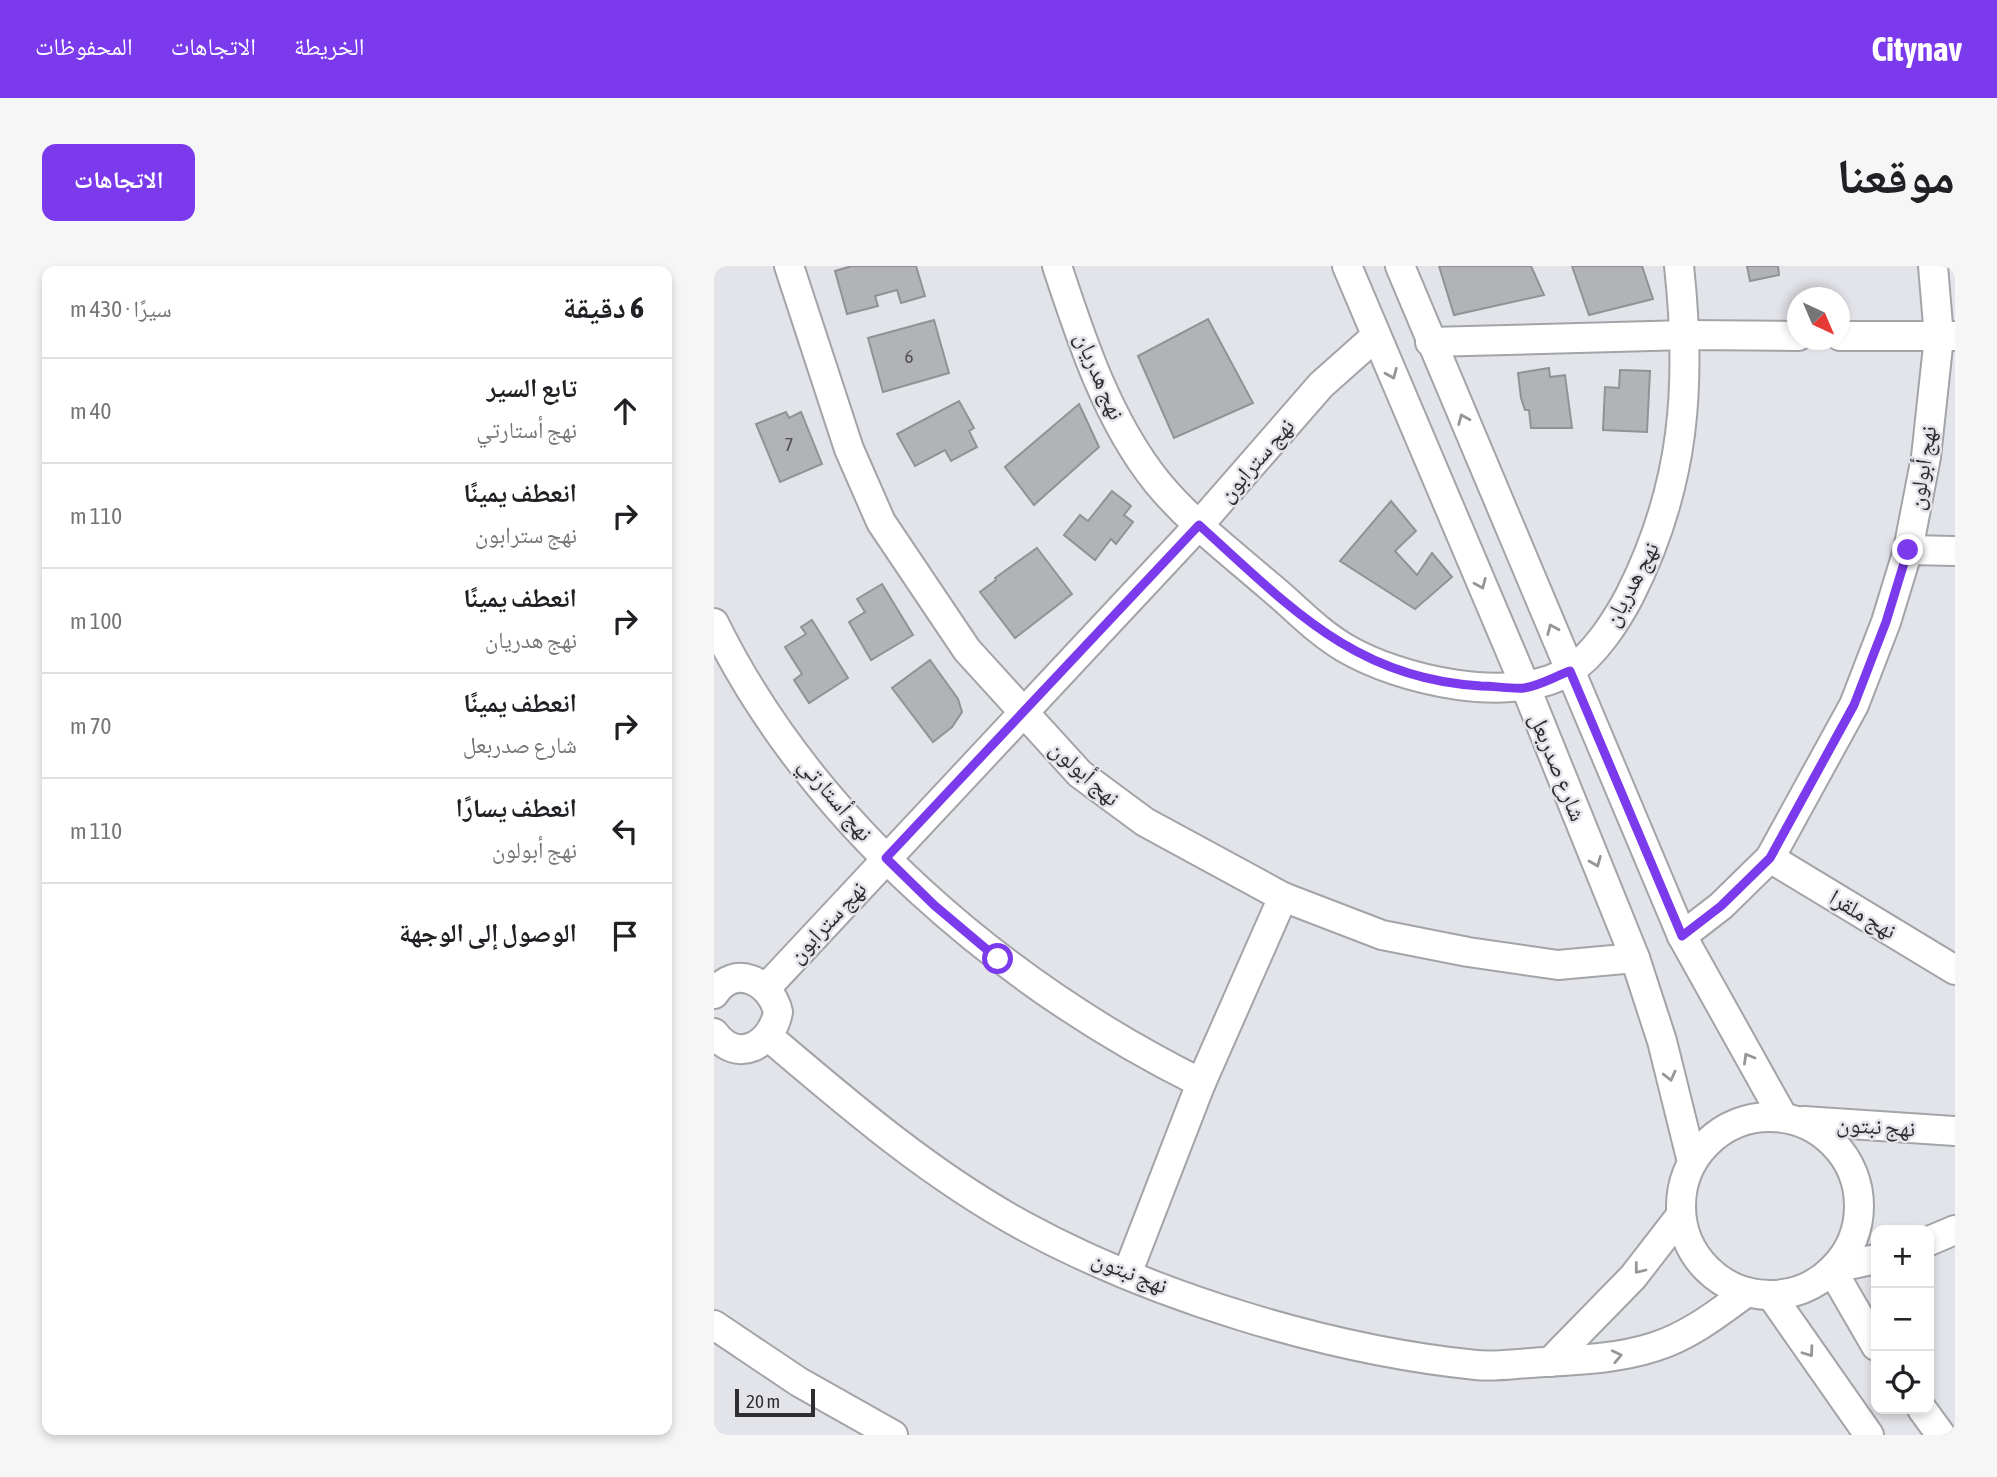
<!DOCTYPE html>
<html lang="ar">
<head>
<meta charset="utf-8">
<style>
  body { margin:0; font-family:"Asap Condensed","Noto Naskh Arabic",sans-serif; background:#f6f6f6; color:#202124; direction:rtl }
  .controls { position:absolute; right:21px; bottom:21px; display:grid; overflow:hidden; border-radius:14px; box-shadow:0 4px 10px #0003 }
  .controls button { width:63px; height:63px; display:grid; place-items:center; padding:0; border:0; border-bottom:2px solid #e0e0e0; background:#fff; color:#202124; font:35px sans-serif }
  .compass { position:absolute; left:1073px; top:21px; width:63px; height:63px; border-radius:50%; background:#fff; box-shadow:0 4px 10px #0003; rotate:136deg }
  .scale { position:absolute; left:21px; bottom:18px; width:80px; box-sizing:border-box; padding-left:7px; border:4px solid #2e2e30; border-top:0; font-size:19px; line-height:24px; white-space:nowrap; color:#2e2e30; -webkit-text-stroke:5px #e3e4e9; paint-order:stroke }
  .stop { position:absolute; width:21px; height:21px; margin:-16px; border:5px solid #7c3aed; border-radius:50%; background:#fff }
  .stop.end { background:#7c3aed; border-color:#fff; box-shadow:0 2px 7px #0008 }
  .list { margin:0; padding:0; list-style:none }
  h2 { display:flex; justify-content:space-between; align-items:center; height:91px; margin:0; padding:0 28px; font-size:30px }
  h2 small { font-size:23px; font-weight:400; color:#757577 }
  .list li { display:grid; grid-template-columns:46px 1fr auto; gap:21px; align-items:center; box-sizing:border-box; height:105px; padding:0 28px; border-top:2px solid #e0e0e0 }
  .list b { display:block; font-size:26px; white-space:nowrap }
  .list p { margin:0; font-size:23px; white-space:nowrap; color:#757577 }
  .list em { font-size:23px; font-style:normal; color:#757577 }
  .icon { flex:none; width:38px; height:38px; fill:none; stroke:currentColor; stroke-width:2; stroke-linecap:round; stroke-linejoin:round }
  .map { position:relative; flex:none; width:1241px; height:1169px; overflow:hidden; direction:ltr; border-radius:14px }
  header { display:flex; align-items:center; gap:42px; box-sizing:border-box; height:98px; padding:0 35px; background:#7c3aed; color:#fff }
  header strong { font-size:33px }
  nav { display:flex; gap:38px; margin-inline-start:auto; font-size:24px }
  .intro { display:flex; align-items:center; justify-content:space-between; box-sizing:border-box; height:168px; padding:0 42px }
  h1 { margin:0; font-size:49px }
  .button { padding:18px 32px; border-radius:14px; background:#7c3aed; color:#fff; font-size:24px; font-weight:700 }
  main { display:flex; gap:42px; padding:0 42px }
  aside { flex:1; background:#fff; border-radius:14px; box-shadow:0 4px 10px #0003 }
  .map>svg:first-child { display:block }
  .building { fill:#b2b3b7; stroke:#909296; stroke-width:2 }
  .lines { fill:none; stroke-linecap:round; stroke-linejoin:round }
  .minor-casing { stroke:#a2a4a8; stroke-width:32 }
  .minor { stroke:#fff; stroke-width:28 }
  .oneway { stroke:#969698 }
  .route { stroke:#7c3aed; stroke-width:9 }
  .labels { text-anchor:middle; stroke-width:5; stroke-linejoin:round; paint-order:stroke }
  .number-label { font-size:19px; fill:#4f4f52 }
  .street-label { font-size:23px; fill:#2e2e30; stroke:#e3e4e9 }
</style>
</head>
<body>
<header>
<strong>Citynav</strong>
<nav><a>الخريطة</a><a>الاتجاهات</a><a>المحفوظات</a></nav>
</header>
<div class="intro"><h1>موقعنا</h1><a class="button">الاتجاهات</a></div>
<main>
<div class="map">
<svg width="1241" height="1169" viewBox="0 0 1241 1169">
  <rect width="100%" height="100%" fill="#e3e4e9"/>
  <g class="building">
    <polygon points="138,0 202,0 211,30 187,37 183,24 161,30 164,40 133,48 121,5"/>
    <polygon points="725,0 817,0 830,29 740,49"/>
    <polygon points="858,0 928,0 939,33 875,49"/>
    <polygon points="1033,0 1064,0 1065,9 1036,15"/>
    <polygon points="494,53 539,137 460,172 424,90"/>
    <polygon points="220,54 235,107 169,126 154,72"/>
    <polygon points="835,102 836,111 851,109 858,162 817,162 815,144 811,144 807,132 804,107"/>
    <polygon points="906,104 936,105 933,166 889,164 891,121 905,122"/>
    <polygon points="245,135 260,162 255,165 263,181 237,195 231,184 201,200 183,168"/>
    <polygon points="365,138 385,181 320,239 291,201"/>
    <polygon points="72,146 75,152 87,146 108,198 66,216 42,158"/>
    <polygon points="398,225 417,240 410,249 419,256 402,278 397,273 381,294 350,269 366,249 374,255"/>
    <polygon points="677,235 702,265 681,285 703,309 718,287 738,311 701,343 626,295"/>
    <polygon points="323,282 358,328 301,372 266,326 282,314 281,312"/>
    <polygon points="168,318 199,369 157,394 135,356 151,346 143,333"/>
    <polygon points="98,354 134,412 95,437 80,414 88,408 71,381 92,368 87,361"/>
    <polygon points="216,394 244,433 248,446 238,461 219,476 178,422"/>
  </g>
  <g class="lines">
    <g class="minor-casing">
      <g id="minor">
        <polyline points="75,0 135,183 167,256 253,384 366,508 431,556 569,631 668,669 754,686 844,699 921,692"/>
        <path d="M343,0C367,73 394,155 443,216C475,255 516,286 554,319C580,340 602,365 631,382C685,414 798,440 855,405C880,390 903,354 916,329C971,220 978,119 965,0"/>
        <polyline points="633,0 812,422 921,692 948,775 978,896"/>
        <polyline points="686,0 968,670 1069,851"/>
        <polyline points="1126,70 1241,70"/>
        <polyline points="716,76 973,69 1084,70"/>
        <polyline points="1194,284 1241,285"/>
        <path d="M0,357C98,557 290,719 487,817"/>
        <polyline points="1056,592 1241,704"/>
        <polyline points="968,670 1007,640 1056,592 1140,439 1172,356 1194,284 1212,191 1225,71 1219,0"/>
        <polyline points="53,721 485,259 607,119 662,70"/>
        <path d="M0,728C20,697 57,715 64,746C58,779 23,799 0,767"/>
        <path d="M55,771C135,839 215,908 308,959C438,1030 614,1084 762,1099C780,1101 799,1098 816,1097C858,1094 899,1094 940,1081C975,1070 1003,1048 1033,1026"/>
        <circle cx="1056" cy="940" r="89"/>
        <polyline points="1090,855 1241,865"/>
        <polyline points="1215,975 1241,964"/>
        <polyline points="1120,1002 1162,993"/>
        <polyline points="1118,1004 1162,1080"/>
        <polyline points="413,1008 487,817 569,631"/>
        <polyline points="1057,1029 1155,1169"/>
        <polyline points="0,1059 85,1116 179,1169"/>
        <polyline points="836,1096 919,1011 967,949"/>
        <polyline points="1208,1143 1227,1169"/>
      </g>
    </g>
    <use href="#minor" class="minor"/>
  </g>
  <defs><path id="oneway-chevron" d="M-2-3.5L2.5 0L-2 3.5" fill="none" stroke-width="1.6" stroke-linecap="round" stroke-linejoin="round" transform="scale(1.75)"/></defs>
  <g class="oneway">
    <use href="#oneway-chevron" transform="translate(678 108) rotate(67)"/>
    <use href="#oneway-chevron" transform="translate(749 153) rotate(-113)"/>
    <use href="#oneway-chevron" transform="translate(767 318) rotate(67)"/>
    <use href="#oneway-chevron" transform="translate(838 363) rotate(-113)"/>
    <use href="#oneway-chevron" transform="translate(882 596) rotate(68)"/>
    <use href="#oneway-chevron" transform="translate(1034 792) rotate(-120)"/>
    <use href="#oneway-chevron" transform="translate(956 810) rotate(76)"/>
    <use href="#oneway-chevron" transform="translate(925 1003) rotate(128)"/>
    <use href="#oneway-chevron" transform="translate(1095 1086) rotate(54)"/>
    <use href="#oneway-chevron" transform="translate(903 1090) rotate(-12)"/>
  </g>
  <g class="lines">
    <path class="route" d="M284,693L220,639L172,592L485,259C574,339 640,413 767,420C781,420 797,423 810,422C825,420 842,410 856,405L968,670L1007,640L1056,592L1140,439L1172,356L1194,284"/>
  </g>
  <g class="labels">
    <g class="number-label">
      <text x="195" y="97">6</text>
      <text x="75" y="185">7</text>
    </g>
    <g class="street-label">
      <text transform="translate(386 110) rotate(67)" y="8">نهج هدريان</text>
      <text transform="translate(542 194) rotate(-49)" y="8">نهج سترابون</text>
      <text transform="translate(1208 202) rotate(-81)" y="8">نهج أبولون</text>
      <text transform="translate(917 318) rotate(-62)" y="8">نهج هدريان</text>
      <text transform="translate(844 501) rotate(68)" y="8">شارع صدربعل</text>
      <text transform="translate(371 507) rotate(42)" y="8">نهج أبولون</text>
      <text transform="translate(122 533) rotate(50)" y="8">نهج أستارتي</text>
      <text transform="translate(1149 648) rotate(31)" y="8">نهج ملقرا</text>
      <text transform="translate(113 656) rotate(-47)" y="8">نهج سترابون</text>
      <text transform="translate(1162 860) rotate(4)" y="8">نهج نبتون</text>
      <text transform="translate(416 1006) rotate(22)" y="8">نهج نبتون</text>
    </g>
  </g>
</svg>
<div class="controls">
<button>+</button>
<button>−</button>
<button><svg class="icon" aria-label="locate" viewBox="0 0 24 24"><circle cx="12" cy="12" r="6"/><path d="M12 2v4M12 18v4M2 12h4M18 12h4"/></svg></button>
</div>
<svg class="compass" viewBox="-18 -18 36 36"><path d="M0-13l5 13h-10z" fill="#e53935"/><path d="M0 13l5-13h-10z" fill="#757577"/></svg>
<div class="scale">20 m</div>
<div class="stop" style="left:284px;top:693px"></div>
<div class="stop end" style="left:1194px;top:284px"></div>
</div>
<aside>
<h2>6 دقيقة<small>سيرًا · 430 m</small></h2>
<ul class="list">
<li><svg class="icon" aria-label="ahead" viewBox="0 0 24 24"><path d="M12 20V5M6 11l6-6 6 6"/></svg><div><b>تابع السير</b><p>نهج أستارتي</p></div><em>40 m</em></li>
<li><svg class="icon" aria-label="right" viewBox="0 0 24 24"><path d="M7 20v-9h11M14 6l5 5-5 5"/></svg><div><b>انعطف يمينًا</b><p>نهج سترابون</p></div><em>110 m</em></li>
<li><svg class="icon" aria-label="right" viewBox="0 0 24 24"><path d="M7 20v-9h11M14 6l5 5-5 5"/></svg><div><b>انعطف يمينًا</b><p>نهج هدريان</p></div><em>100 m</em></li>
<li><svg class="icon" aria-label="right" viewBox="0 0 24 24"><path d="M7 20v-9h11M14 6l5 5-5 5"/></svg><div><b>انعطف يمينًا</b><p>شارع صدربعل</p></div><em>70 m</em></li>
<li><svg class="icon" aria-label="left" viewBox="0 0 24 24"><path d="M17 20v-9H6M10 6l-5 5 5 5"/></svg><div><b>انعطف يسارًا</b><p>نهج أبولون</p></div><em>110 m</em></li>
<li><svg class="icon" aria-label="arrive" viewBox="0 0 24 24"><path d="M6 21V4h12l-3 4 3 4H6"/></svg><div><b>الوصول إلى الوجهة</b></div></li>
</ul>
</aside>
</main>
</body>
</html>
